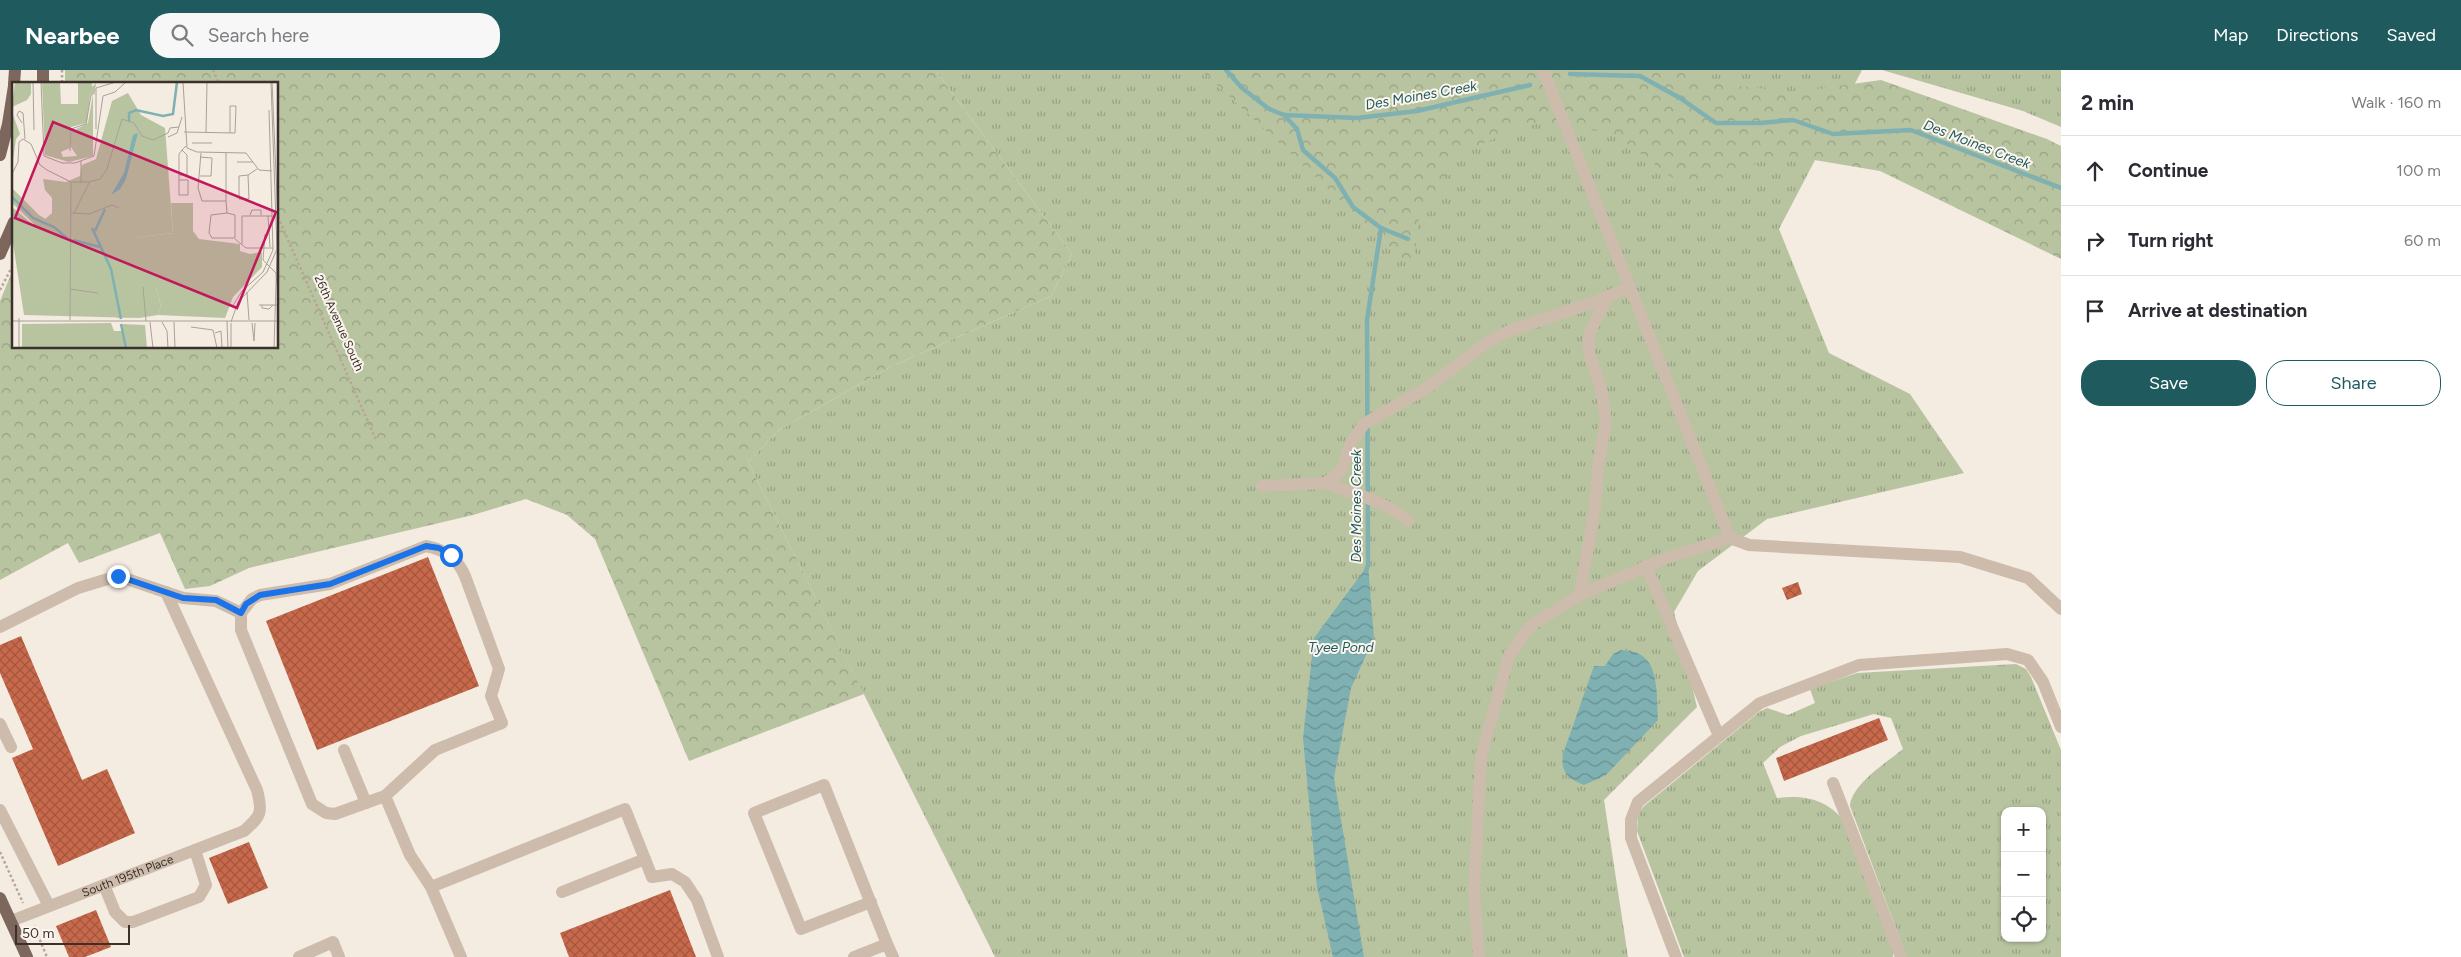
<!DOCTYPE html>
<html lang="en">
<head>
<meta charset="utf-8">
<style>
  body { margin:0; font-family:Figtree,sans-serif; background:#f7f7f7; color:#2b2b33 }
  .controls { position:absolute; right:15px; bottom:15px; display:grid; overflow:hidden; border-radius:10px; box-shadow:0 1px 4px #0004 }
  .controls button { width:45px; height:45px; display:grid; place-items:center; padding:0; border:0; border-bottom:1px solid #e1e1e2; background:#fff; color:#2b2b33; font:25px sans-serif }
  .scale { position:absolute; left:15px; bottom:12px; width:115px; box-sizing:border-box; padding-left:5px; border:2px solid #3b302b; border-top:0; font-size:14px; line-height:18px; white-space:nowrap; color:#3b302b; -webkit-text-stroke:4px #fbf5ee; paint-order:stroke }
  .stop { position:absolute; width:15px; height:15px; margin:-11px; border:4px solid #1a73e8; border-radius:50%; background:#fff }
  .stop.end { background:#1a73e8; border-color:#fff; box-shadow:0 1px 5px #0008 }
  .list { margin:0; padding:0; list-style:none }
  h2 { display:flex; justify-content:space-between; align-items:center; height:65px; margin:0; padding:0 20px; font-size:21px }
  h2 small { font-size:16px; font-weight:400; color:#7c7c81 }
  .list li { display:grid; grid-template-columns:32px 1fr auto; gap:15px; align-items:center; box-sizing:border-box; height:70px; padding:0 20px; border-top:1px solid #e1e1e2 }
  .list b { display:block; font-size:19px; white-space:nowrap }
  .list em { font-size:16px; font-style:normal; color:#7c7c81 }
  .actions { display:flex; gap:10px; padding:15px 20px }
  .actions a { flex:1; padding:11px 0; border:1px solid #1f5a5e; border-radius:20px; text-align:center; font-size:18px; color:#1f5a5e }
  .actions .main { background:#1f5a5e; color:#fff }
  .icon { flex:none; width:28px; height:28px; fill:none; stroke:currentColor; stroke-width:2; stroke-linecap:round; stroke-linejoin:round }
  .map { position:relative; flex:none; width:2061px; height:887px; overflow:hidden }
  header { display:flex; align-items:center; gap:30px; box-sizing:border-box; height:70px; padding:0 25px; background:#1f5a5e; color:#fff }
  header strong { font-size:24px }
  nav { display:flex; gap:28px; margin-inline-start:auto; font-size:18px }
  .search { width:350px; height:45px; background:#f7f7f7; display:flex; align-items:center; gap:12px; box-sizing:border-box; padding:0 18px; border-radius:20px; color:#7c7c81; font-size:19px }
  main { display:flex }
  aside { flex:1; background:#fff }
  .map>svg:first-child { display:block }
  .grass { fill:url(#grass-tufts); fill-rule:evenodd }
  .forest { fill:url(#forest-crowns) }
  .water { fill:url(#water-waves) }
  .lines { fill:none; stroke-linecap:round; stroke-linejoin:round }
  .stream { stroke:#7fb0b2; stroke-width:4.5 }
  .building { fill:url(#building-cross-hatch) }
  .path { stroke:#b9a596; stroke-width:2.5; stroke-dasharray:2.5 2.5; stroke-linecap:butt }
  .minor { stroke:#cdbbac; stroke-width:12 }
  .major { stroke:#7d675c; stroke-width:12 }
  .route { stroke:#1a73e8; stroke-width:6 }
  .labels { text-anchor:middle; stroke-width:4; stroke-linejoin:round; paint-order:stroke }
  .street-label { font-size:12px; fill:#3b302b; stroke:#fbf5ee }
  .water-label { font-size:14px; font-style:italic; fill:#1f5a5e; stroke:#fbf5ee }
  .inset-river { fill:none; stroke:#7fb0b2; stroke-width:2.5 }
  .inset-road { fill:none; stroke:#aaa098; stroke-width:1 }
  .view { fill:#c2185b; fill-opacity:0.15; stroke:#c2185b; stroke-width:2.5 }
  .inset-edge { fill:none; stroke:#3b302b; stroke-width:2.5 }
</style>
</head>
<body>
<header>
<strong>Nearbee</strong>
<div class="search"><svg class="icon" aria-label="search" viewBox="0 0 24 24"><circle cx="10" cy="10" r="6"/><path d="M15 15l6 6"/></svg>Search here</div>
<nav><a>Map</a><a>Directions</a><a>Saved</a></nav>
</header>
<main>
<div class="map">
<svg width="2061" height="887" viewBox="0 0 2061 887">
  <defs>
    <pattern id="grass-tufts" width="24" height="20" patternUnits="userSpaceOnUse" patternTransform="scale(1.25)"><rect width="24" height="20" fill="#b8c4a0"/><path d="M3 7l-1-3M5 7V3M7 7l1-3M15 17l-1-3M17 17v-4M19 17l1-3" fill="none" stroke="#97a083"/></pattern>
    <pattern id="forest-crowns" width="20" height="18" patternUnits="userSpaceOnUse" patternTransform="scale(1.25)"><rect width="20" height="18" fill="#b8c4a0"/><path d="M2 6a3 3 0 1 1 6 0M12 15a3 3 0 1 1 6 0" fill="none" stroke="#97a083"/></pattern>
    <pattern id="water-waves" width="16" height="10" patternUnits="userSpaceOnUse" patternTransform="scale(1.25)"><rect width="16" height="10" fill="#7fb0b2"/><path d="M0 5q4-4 8 0t8 0" fill="none" stroke="#699091"/></pattern>
    <pattern id="building-cross-hatch" width="8" height="8" patternUnits="userSpaceOnUse" patternTransform="scale(1.25)"><rect width="8" height="8" fill="#c8694b"/><path d="M0 0l8 8M0 8l8-8" fill="none" stroke="#a4573f"/></pattern>
  </defs>
  <rect width="100%" height="100%" fill="#f4ebe1"/>
  <g class="grass">
    <polygon points="935,0 1862,0 1779,159 1829,283 1910,324 1964,403 1767,449 1698,501 1674,542 1697,637 1604,730 1628,887 995,887 748,392 779,360 890,297 1051,226 1072,184"/>
    <polygon points="1882,0 2061,0 2061,57 2023,41"/>
    <path d="M2016,594L2026,599L2031,607L2061,680V887H1907L1850,736C1851,715 1887,692 1903,679L1891,648L1874,644L1801,666L1780,677L1763,693L1777,728C1805,725 1826,729 1844,751L1893,870V887H1684L1637,761L1638,745L1644,736L1759,642L1767,638L1788,645L1815,633L1810,619L1857,603ZM2005,741H2042V868H2005Z"/>
  </g>
  <g class="forest">
    <polygon points="65,0 935,0 1072,184 1051,226 890,297 779,360 748,392 864,624 689,691 595,469 567,445 526,429 473,445 249,498 210,516 185,519 160,463 79,493 68,473 0,510 0,231 14,197 14,278 278,278 278,14 65,14"/>
    <polygon points="1201,0 1360,0 1368,2 1375,0 1690,0 1694,11 1794,22 1881,10 2047,69 2061,76 2061,189 1880,101 1779,84 1690,121 1613,63 1533,53 1459,83 1419,148 1413,198"/>
  </g>
  <g class="water">
    <polygon points="1368,495 1374,568 1351,618 1334,708 1364,887 1333,887 1317,817 1303,668 1314,568"/>
    <path d="M1621,580C1628,581 1636,581 1641,585C1659,595 1657,631 1658,650L1606,705L1584,715C1568,709 1560,702 1563,684L1594,596H1605L1613,584Z"/>
  </g>
  <g class="lines">
    <g class="stream">
      <polyline points="1226,0 1242,18 1269,39 1284,45 1297,59 1303,80 1335,108 1353,137 1381,158 1408,169"/>
      <polyline points="1570,4 1640,6 1680,28 1716,53 1760,53 1793,50 1833,64 1911,60 2061,118"/>
      <polyline points="1284,45 1357,48 1417,41 1530,15"/>
      <polyline points="1366,501 1368,495 1367,250 1381,158"/>
    </g>
  </g>
  <g class="building">
    <polygon points="428,487 479,616 317,680 266,551"/>
    <polygon points="1798,512 1802,524 1787,530 1782,518"/>
    <polygon points="21,566 82,710 107,699 135,763 58,796 12,688 33,679 0,603 0,575"/>
    <polygon points="1879,648 1888,670 1784,711 1776,688"/>
    <polygon points="249,772 268,818 228,834 209,788"/>
    <polygon points="670,820 696,887 569,887 560,863"/>
    <polygon points="96,840 111,877 85,887 69,887 56,856"/>
  </g>
  <g class="lines">
    <g class="path">
      <polyline points="62,0 62,14"/>
      <polyline points="213,0 219,14"/>
      <polyline points="278,147 376,370"/>
      <polyline points="0,220 14,193"/>
      <polyline points="0,782 23,833"/>
      <polyline points="34,856 47,887"/>
    </g>
    <g class="minor">
      <polyline points="1543,0 1730,468"/>
      <path d="M1326,413C1354,425 1385,430 1408,451"/>
      <polyline points="1262,416 1326,413 1341,401 1351,373 1364,354 1430,316 1486,273 1509,261 1592,233 1630,217"/>
      <polyline points="1646,496 1719,666"/>
      <polyline points="1580,525 1595,436 1598,398 1606,350 1601,318 1589,283 1589,264 1608,226"/>
      <polyline points="0,557 78,518 118,506 183,528 216,531 241,543"/>
      <polyline points="0,654 11,677"/>
      <polyline points="344,680 366,733"/>
      <polyline points="1833,713 1901,887"/>
      <path d="M385,726L435,680L502,653L491,626L499,599L465,506C457,488 446,480 426,476L330,514L260,525L252,529L241,543V560L312,734L326,743L335,744L385,726L410,785L431,817"/>
      <polyline points="0,740 49,836"/>
      <polyline points="104,815 115,842 125,852 133,852 199,827 206,815 195,780"/>
      <polyline points="562,822 645,789"/>
      <polyline points="871,832 801,859 754,743 824,715 887,874"/>
      <path id="s1" d="M11,851L244,761C261,746 263,743 257,720L166,522"/>
      <polyline points="299,887 333,872 339,887"/>
      <polyline points="461,887 431,817 625,739 652,807 672,804 685,812 697,830 718,887"/>
      <polyline points="854,887 887,874 893,887"/>
      <polyline points="1479,887 1474,821 1481,686 1509,586 1530,556 1580,525 1666,488 1730,468 1749,475 1960,487 2028,508 2061,539"/>
      <polyline points="1676,887 1631,768 1631,750 1638,732 1760,633 1859,595 2007,584 2028,590 2043,612 2061,657"/>
    </g>
    <g class="major">
      <polyline points="14,14 15,0"/>
      <polyline points="43,14 43,0"/>
      <polyline points="0,85 8,54 14,16"/>
      <polyline points="0,184 14,152"/>
      <polyline points="0,828 27,887"/>
    </g>
  </g>
  <g class="lines">
    <polyline class="route" points="118,506 183,528 216,530 241,543 246,534 260,525 330,514 426,476 439,478 451,485"/>
  </g>
  <g class="labels">
    <g class="street-label">
      <text transform="translate(339 253) rotate(66)" y="4">26th Avenue South</text>
      <text dy="4" stroke="none"><textPath href="#s1" startOffset="125">South 195th Place</textPath></text>
    </g>
    <g class="water-label">
      <text transform="translate(1421 25) rotate(-10)" y="5">Des Moines Creek</text>
      <text transform="translate(1977 74) rotate(21)" y="5">Des Moines Creek</text>
      <text transform="translate(1356 436) rotate(-90)" y="5">Des Moines Creek</text>
      <text x="1341" y="582">Tyee Pond</text>
    </g>
  </g>
  <g transform="translate(12 12)">
    <rect width="266" height="266" fill="#f4ebe1"/>
    <path d="M30,0H48L49,22H66V0L80,1V5L84,1L83,10L78,13L75,41L59,45L58,66L49,70L51,75L65,74L59,65V50L76,41L81,12V74L57,80L33,73ZM116,11L129,33L153,46L161,151L122,156L144,205L149,224L146,233L127,236L12,233L0,154V125L24,145L40,131V116L33,108L31,97L54,100L68,94L70,83L84,77L100,19Z" fill="#b8c4a0"/>
    <path d="M3,0H19V12L15,18L0,25ZM0,30L8,52L4,57L0,86ZM0,106L27,133L37,139H48L54,149L62,153H71L81,143L95,173L105,188L112,191L116,218L130,222L131,234L106,236L97,232L98,208L85,172L77,166L52,164L42,158L43,151L23,143L0,121ZM159,121H181V149L187,157L228,162V169L238,172L250,170V185L221,215L213,236L146,233L149,224L144,205L130,198L117,159L121,156L161,151ZM99,241L102,249H109L110,242L133,243L135,266H10V242Z" fill="#b8c4a0"/>
    <path d="M126,51L114,97L108,107L99,113L112,91L121,53Z" fill="#7fb0b2"/>
    <path class="inset-river" d="M117,39V31L124,28L151,34L161,32L165,0M0,115L21,136L42,145L56,157M80,146L99,187L109,237M83,149L93,127M61,158L88,165M109,242L114,266"/>
    <path class="inset-road" d="M21,0L22,48M29,0L32,74L50,81H63L82,74L91,14L103,10L114,0M171,0L175,66L185,70L234,71L247,88L260,89M260,0L266,138L262,266M10,41L5,33L7,29L11,31L13,57M84,47V6L104,0M172,50L223,51L224,24H218V51M194,51L195,0M156,55L165,51L170,35M180,61H200M170,68L175,73V93H167V72L170,68L174,64M58,69L59,47L74,42L79,13L83,11M189,71L186,106L190,119H214V71M69,79V101M225,80H241M0,92L6,80L7,60L11,57L19,62L28,83L35,88L59,100H77L88,97L95,87L110,37L122,41L130,54L141,58L156,51L158,46L167,45M236,93L237,117H227V94L236,93L245,87M188,94H199L200,76L188,75M167,98H176V113H167V93M214,119L215,131L223,133V156H200L197,151L199,133L215,131M59,131L77,132L100,123L107,126M62,131L77,101M238,133L240,128H249V133M256,134L258,165M253,152L251,178L264,191L267,222M223,157L234,166H261M230,162V134H260M131,205L134,239M58,207L86,211M235,210L237,238M247,223H267M250,223V226L257,227L261,223M220,225L230,209L251,190L261,168L257,28M7,236V266M58,238L59,100M0,239H267M215,239L216,266M138,240L141,266M150,240L155,249L156,266M162,240L163,266M219,240L226,220L255,190L265,167L259,0M219,241V266M240,241L242,259L243,241M179,245L201,248L205,266M203,251L209,249L210,266"/>
    <path class="view" d="M41,40L264,130L225,226L3,136Z"/>
    <rect width="266" height="266" class="inset-edge"/>
  </g>
</svg>
<div class="controls">
<button>+</button>
<button>−</button>
<button><svg class="icon" aria-label="locate" viewBox="0 0 24 24"><circle cx="12" cy="12" r="6"/><path d="M12 2v4M12 18v4M2 12h4M18 12h4"/></svg></button>
</div>
<div class="scale">50 m</div>
<div class="stop" style="left:451px;top:485px"></div>
<div class="stop end" style="left:118px;top:506px"></div>
</div>
<aside>
<h2>2 min<small>Walk · 160 m</small></h2>
<ul class="list">
<li><svg class="icon" aria-label="ahead" viewBox="0 0 24 24"><path d="M12 20V5M6 11l6-6 6 6"/></svg><div><b>Continue</b></div><em>100 m</em></li>
<li><svg class="icon" aria-label="right" viewBox="0 0 24 24"><path d="M7 20v-9h11M14 6l5 5-5 5"/></svg><div><b>Turn right</b></div><em>60 m</em></li>
<li><svg class="icon" aria-label="arrive" viewBox="0 0 24 24"><path d="M6 21V4h12l-3 4 3 4H6"/></svg><div><b>Arrive at destination</b></div></li>
</ul>
<div class="actions"><a class="main">Save</a><a>Share</a></div>
</aside>
</main>
</body>
</html>
